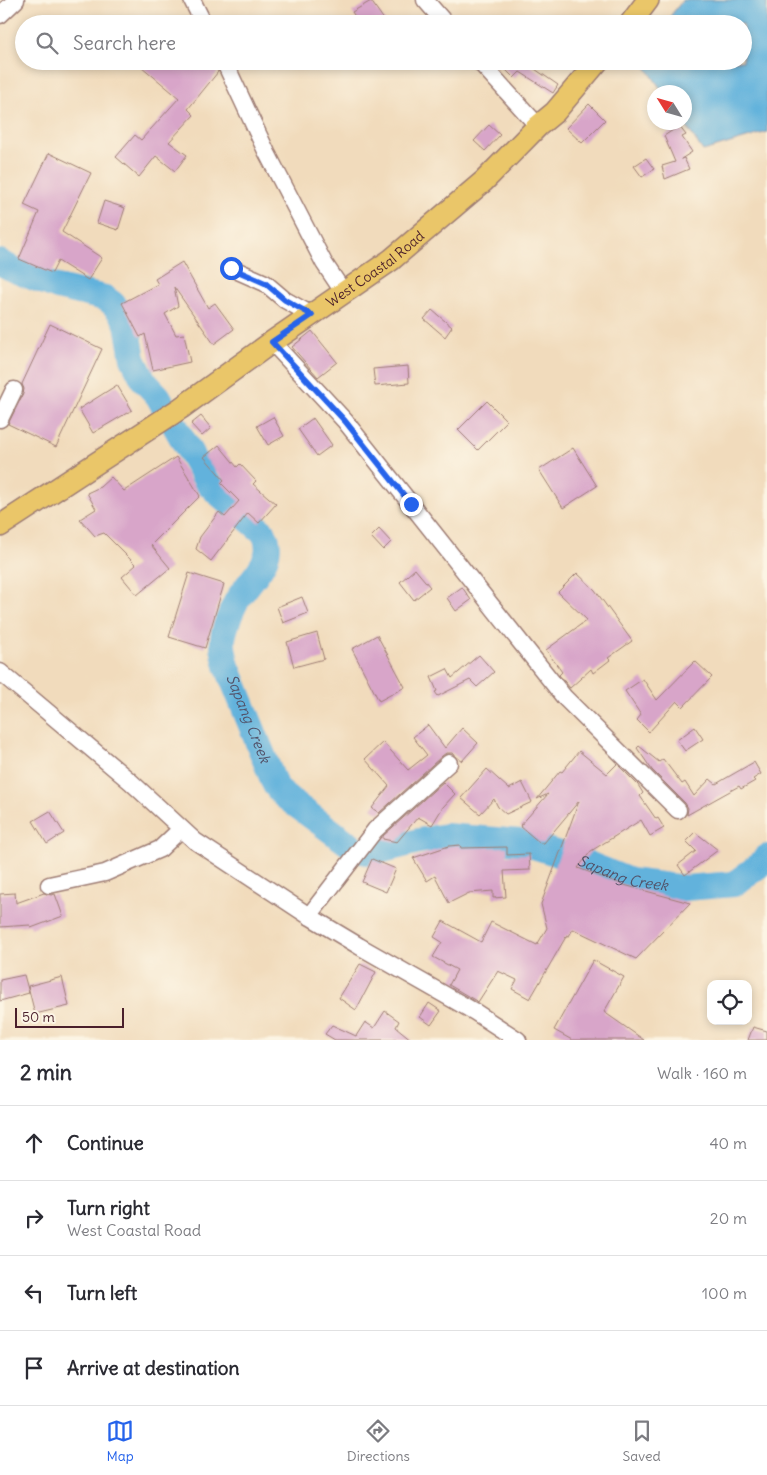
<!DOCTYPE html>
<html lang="en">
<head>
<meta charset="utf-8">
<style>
  body { margin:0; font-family:Delius,sans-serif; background:#f2f2f3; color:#2b2b33 }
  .controls { position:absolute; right:15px; bottom:15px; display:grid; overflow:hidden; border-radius:10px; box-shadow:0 2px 8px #0003 }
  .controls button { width:45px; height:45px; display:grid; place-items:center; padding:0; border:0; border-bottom:1px solid #e1e1e2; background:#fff; color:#2b2b33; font:25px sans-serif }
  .compass { position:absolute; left:647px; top:85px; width:45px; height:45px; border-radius:50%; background:#fff; box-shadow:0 2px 8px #0003; rotate:307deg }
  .scale { position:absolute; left:15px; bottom:12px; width:109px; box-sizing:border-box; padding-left:5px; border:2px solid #4a1f2b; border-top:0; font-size:14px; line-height:18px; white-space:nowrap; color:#4a1f2b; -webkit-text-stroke:4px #fcf5e5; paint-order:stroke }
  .stop { position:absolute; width:15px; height:15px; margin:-11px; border:4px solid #2563eb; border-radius:50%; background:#fff }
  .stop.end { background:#2563eb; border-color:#fff; box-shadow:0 1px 5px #0008 }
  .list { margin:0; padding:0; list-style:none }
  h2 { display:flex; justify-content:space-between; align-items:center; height:65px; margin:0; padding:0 20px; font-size:21px }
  h2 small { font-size:16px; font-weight:400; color:#7c7c81 }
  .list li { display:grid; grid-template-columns:32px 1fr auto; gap:15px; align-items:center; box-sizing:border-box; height:75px; padding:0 20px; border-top:1px solid #e1e1e2 }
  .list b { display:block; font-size:19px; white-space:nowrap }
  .list p { margin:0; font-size:16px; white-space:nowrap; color:#7c7c81 }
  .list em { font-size:16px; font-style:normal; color:#7c7c81 }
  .icon { flex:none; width:28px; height:28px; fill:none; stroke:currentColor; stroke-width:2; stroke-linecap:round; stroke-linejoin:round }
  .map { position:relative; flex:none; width:767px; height:1040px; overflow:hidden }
  .search { position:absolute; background:#fff; box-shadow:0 2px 8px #0003; left:15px; right:15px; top:15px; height:55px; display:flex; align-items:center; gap:12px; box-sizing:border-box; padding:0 18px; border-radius:28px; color:#7c7c81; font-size:19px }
  .sheet { height:365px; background:#fff }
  nav { display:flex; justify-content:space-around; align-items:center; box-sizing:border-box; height:70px; border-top:1px solid #e1e1e2; background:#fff; font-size:14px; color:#7c7c81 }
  nav a { display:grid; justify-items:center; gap:2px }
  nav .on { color:#2563eb }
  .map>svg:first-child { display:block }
  .water { fill:#62b2dc; stroke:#566884 }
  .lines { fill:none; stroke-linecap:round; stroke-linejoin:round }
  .river { stroke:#62b2dc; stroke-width:26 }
  .building { fill:#d8a5c9 }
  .minor-casing { stroke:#9e7d74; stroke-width:19 }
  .major-casing { stroke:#9e7d74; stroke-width:24 }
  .minor { stroke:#fff; stroke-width:16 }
  .major { stroke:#eac669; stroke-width:21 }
  .route { stroke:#2563eb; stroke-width:6 }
  .labels { text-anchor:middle; stroke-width:4; stroke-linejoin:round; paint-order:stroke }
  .street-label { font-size:14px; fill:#4a1f2b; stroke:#fcf5e5 }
  .water-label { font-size:15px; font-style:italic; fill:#525269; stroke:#fcf5e5 }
</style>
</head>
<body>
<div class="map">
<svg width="767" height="1040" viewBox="0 0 767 1040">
  <rect width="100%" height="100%" fill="#fcf5e5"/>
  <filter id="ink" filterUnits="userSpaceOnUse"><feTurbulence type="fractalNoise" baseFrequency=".02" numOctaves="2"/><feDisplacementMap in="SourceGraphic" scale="10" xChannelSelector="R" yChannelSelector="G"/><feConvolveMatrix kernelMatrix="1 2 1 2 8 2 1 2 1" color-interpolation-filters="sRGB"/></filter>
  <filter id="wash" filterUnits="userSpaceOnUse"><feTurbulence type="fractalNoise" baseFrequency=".0096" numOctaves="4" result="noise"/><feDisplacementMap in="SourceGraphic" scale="20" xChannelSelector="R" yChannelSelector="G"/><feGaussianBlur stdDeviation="1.12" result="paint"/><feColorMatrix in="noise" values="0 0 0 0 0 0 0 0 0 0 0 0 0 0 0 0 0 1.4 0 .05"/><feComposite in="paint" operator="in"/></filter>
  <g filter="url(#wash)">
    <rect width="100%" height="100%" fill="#f1dbbc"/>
    <polygon class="water" points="683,0 767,0 767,132 703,151 684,123 684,92 663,92 642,61 743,61 743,24 664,24"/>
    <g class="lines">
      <path class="river" id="s1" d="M0,262L14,270L57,287L105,298L112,303L122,314L127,324L133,359L144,381L158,396L207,482L218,493L263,532C281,560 244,582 234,606C230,614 224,630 223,639C222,648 225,657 227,666L275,785L284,796L357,850L372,853L419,841L446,836L521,842L581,861L630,881L685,888L734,884L757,867L767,857"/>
    </g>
    <g id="blocks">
      <g class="building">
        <polygon points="371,1 387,24 360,24 352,12"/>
        <polygon points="135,61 214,61 218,72 188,109 194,115 169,142 187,155 175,171 156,156 139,177 116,157 135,135 141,140 179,98"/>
        <polygon points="497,61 530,61 528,63 532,67 558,85 553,93 520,72 514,78"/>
        <polygon points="589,104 605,120 582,143 566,128"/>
        <polygon points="489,125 500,135 485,151 474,141"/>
        <polygon points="679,126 686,135 682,137 692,152 681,159 684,158 689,169 665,179 662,166 675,162 664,136"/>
        <polygon points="49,153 91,173 62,232 102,258 88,280 58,261 52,273 19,259 39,212 24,205"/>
        <polygon points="646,158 654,169 642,177 634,166"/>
        <polygon points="104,201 125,208 118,230 97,223"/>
        <polygon points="182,262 208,308 215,303 234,329 214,344 174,287 178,306 165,314 176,335 184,334 190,362 153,370 145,334 140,337 122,303 158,284 155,279"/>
        <polygon points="432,310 452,327 445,337 424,319"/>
        <polygon points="50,324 102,349 56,447 8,424 23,394 24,389 22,384"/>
        <polygon points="312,331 337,362 318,377 292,347"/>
        <polygon points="408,366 409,383 375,386 373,369"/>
        <polygon points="117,385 132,410 93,433 79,409"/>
        <polygon points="487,401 507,421 478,450 458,430"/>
        <polygon points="201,416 211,428 202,436 191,424"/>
        <polygon points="273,417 284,436 268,445 257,426"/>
        <polygon points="313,418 332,445 317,456 298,429"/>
        <polygon points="219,445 237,467 240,464 256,481 253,484 276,504 259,523 248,513 211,561 196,549 200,537 219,512 225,517 239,501 221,483 224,480 204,457"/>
        <polygon points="573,448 597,486 563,508 539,470"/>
        <polygon points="176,457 200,496 151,545 170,568 137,595 122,577 136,565 104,533 95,536 80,519 96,509 87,493 100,487 111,477 124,491"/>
        <polygon points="379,529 391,542 383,550 371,537"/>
        <polygon points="415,569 430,587 414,600 400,582"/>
        <polygon points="189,573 224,584 205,648 169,637"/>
        <polygon points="577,573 595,590 632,641 608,658 610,660 593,673 591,669 570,688 559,675 562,672 546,650 587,620 558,592"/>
        <polygon points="462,587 471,600 456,611 447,598"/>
        <polygon points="302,597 308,613 283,623 277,607"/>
        <polygon points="317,633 324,659 294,667 287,642"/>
        <polygon points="377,635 405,687 379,701 352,649"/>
        <polygon points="479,655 494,672 477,687 470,680 438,696 435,692 437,691 431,677 447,669 452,678"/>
        <polygon points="695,661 712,677 683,707 677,701 649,732 637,720 641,715 625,691 643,679 657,700"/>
        <polygon points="428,725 445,748 462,728 478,743 462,761 452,753 446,753 442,756 379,813 372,808 389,786 365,759 383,742 408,770 427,755 413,737"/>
        <polygon points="695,727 703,739 685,751 677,740"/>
        <polygon points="639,746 659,762 663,759 682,784 685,782 694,796 710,779 716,784 754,762 761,774 753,779 755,781 741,789 739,786 687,815 688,808 685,803 652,770 637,748"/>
        <polygon points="579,751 607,774 617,764 638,785 643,793 640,796 656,819 658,818 664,828 650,836 641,820 591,851 578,868 624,885 690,903 636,959 573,929 569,936 567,935 530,999 512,989 517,980 498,971 478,1002 449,985 457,970 433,957 442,942 434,937 443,921 481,942 491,922 537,945 547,928 541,904 579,801 544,843 540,843 520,826 548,794 537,799 560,771 562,772"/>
        <polygon points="487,769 509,789 522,782 532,802 506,814 498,807 494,799 480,814 461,798"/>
        <polygon points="443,782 455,794 443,807 432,825 418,817 397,842 383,839 383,836"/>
        <polygon points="50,811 64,833 47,844 33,821"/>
        <polygon points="695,832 718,850 685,875 678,865 696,851 686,841"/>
        <polygon points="460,845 461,848 507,847 507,855 529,854 530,870 504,871 506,897 493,898 493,891 469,893 449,903 435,876 427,881 413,858 449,846"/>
        <polygon points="372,859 396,869 386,892 362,882"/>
        <polygon points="15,893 16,903 44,893 51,895 55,894 63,916 31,928 30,925 0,927 0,894"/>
        <polygon points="593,960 624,977 604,1012 644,1040 572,1040 554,1030"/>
        <polygon points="360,964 376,972 356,1010 339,998"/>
        <polygon points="24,975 29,993 0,1001 0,980"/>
        <polygon points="62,977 69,1006 35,1014 28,986"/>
        <polygon points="429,1003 441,1011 431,1025 420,1017"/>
        <polygon points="385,1011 399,1021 396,1027 412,1040 335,1040 325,1034 332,1025 356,1036 365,1022 374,1028"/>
        <polygon points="753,1027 767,1031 767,1040 748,1040"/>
      </g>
    </g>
  </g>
  <g filter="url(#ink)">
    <use href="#blocks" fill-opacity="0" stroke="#9e7d74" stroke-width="1"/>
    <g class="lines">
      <g class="minor-casing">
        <g id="minor">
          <polyline points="192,0 204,24"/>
          <polyline points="425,0 446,24"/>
          <polyline points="0,15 16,0"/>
          <polyline points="224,61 267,153 324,263 344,293"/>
          <polyline points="479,61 538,126"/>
          <polyline points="231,268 265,283 285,300 312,315"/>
          <polyline points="272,342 345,421 564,697 678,810"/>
          <polyline points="0,419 14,390"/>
          <polyline points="0,672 131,782 195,841 309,916 359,946 475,1012 518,1040"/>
          <polyline points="49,885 105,873 160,849 181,829"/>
          <polyline points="309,916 375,830 449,763"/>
        </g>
      </g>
      <g class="major-casing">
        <g id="major">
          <polyline points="630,24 648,0"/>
          <path id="s2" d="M0,526L181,408L272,342L391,260L484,181L538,126L555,112L598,61"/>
        </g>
      </g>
      <use href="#minor" class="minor"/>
      <use href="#major" class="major"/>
    </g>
  </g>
  <g class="lines" filter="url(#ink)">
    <polyline class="route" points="231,268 265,283 285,300 312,315 272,342 345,421 411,504"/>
  </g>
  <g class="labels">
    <g class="street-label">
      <text dy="5" stroke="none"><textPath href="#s2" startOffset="455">West Coastal Road</textPath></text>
    </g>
    <g class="water-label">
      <text dy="5" stroke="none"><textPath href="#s1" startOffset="605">Sapang Creek</textPath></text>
      <text dy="5" stroke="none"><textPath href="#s1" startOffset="1055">Sapang Creek</textPath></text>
    </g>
  </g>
</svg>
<div class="controls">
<button><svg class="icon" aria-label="locate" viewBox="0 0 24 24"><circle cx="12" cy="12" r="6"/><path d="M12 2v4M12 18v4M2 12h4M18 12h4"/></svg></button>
</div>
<svg class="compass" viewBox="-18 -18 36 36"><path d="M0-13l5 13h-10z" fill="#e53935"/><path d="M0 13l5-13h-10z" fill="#7c7c81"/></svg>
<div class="scale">50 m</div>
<div class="stop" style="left:231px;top:268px"></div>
<div class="stop end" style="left:411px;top:504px"></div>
<div class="search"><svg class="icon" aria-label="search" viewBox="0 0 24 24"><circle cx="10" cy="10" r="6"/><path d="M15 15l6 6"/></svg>Search here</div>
</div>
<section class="sheet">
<h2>2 min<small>Walk · 160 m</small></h2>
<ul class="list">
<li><svg class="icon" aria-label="ahead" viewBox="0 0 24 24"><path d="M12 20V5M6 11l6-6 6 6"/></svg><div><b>Continue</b></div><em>40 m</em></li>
<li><svg class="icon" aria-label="right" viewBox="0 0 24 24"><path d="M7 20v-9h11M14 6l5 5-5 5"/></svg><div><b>Turn right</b><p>West Coastal Road</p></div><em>20 m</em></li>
<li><svg class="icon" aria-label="left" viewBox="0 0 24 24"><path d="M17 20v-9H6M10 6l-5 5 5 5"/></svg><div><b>Turn left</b></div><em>100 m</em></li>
<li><svg class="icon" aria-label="arrive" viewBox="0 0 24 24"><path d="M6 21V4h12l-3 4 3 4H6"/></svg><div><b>Arrive at destination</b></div></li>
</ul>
</section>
<nav>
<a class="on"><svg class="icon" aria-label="map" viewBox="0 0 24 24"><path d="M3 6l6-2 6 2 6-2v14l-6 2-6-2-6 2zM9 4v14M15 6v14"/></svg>Map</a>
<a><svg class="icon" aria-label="directions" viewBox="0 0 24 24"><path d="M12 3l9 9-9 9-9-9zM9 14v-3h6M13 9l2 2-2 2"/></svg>Directions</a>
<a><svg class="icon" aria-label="saved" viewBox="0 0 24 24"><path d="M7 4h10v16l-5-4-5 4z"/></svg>Saved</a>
</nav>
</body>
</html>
